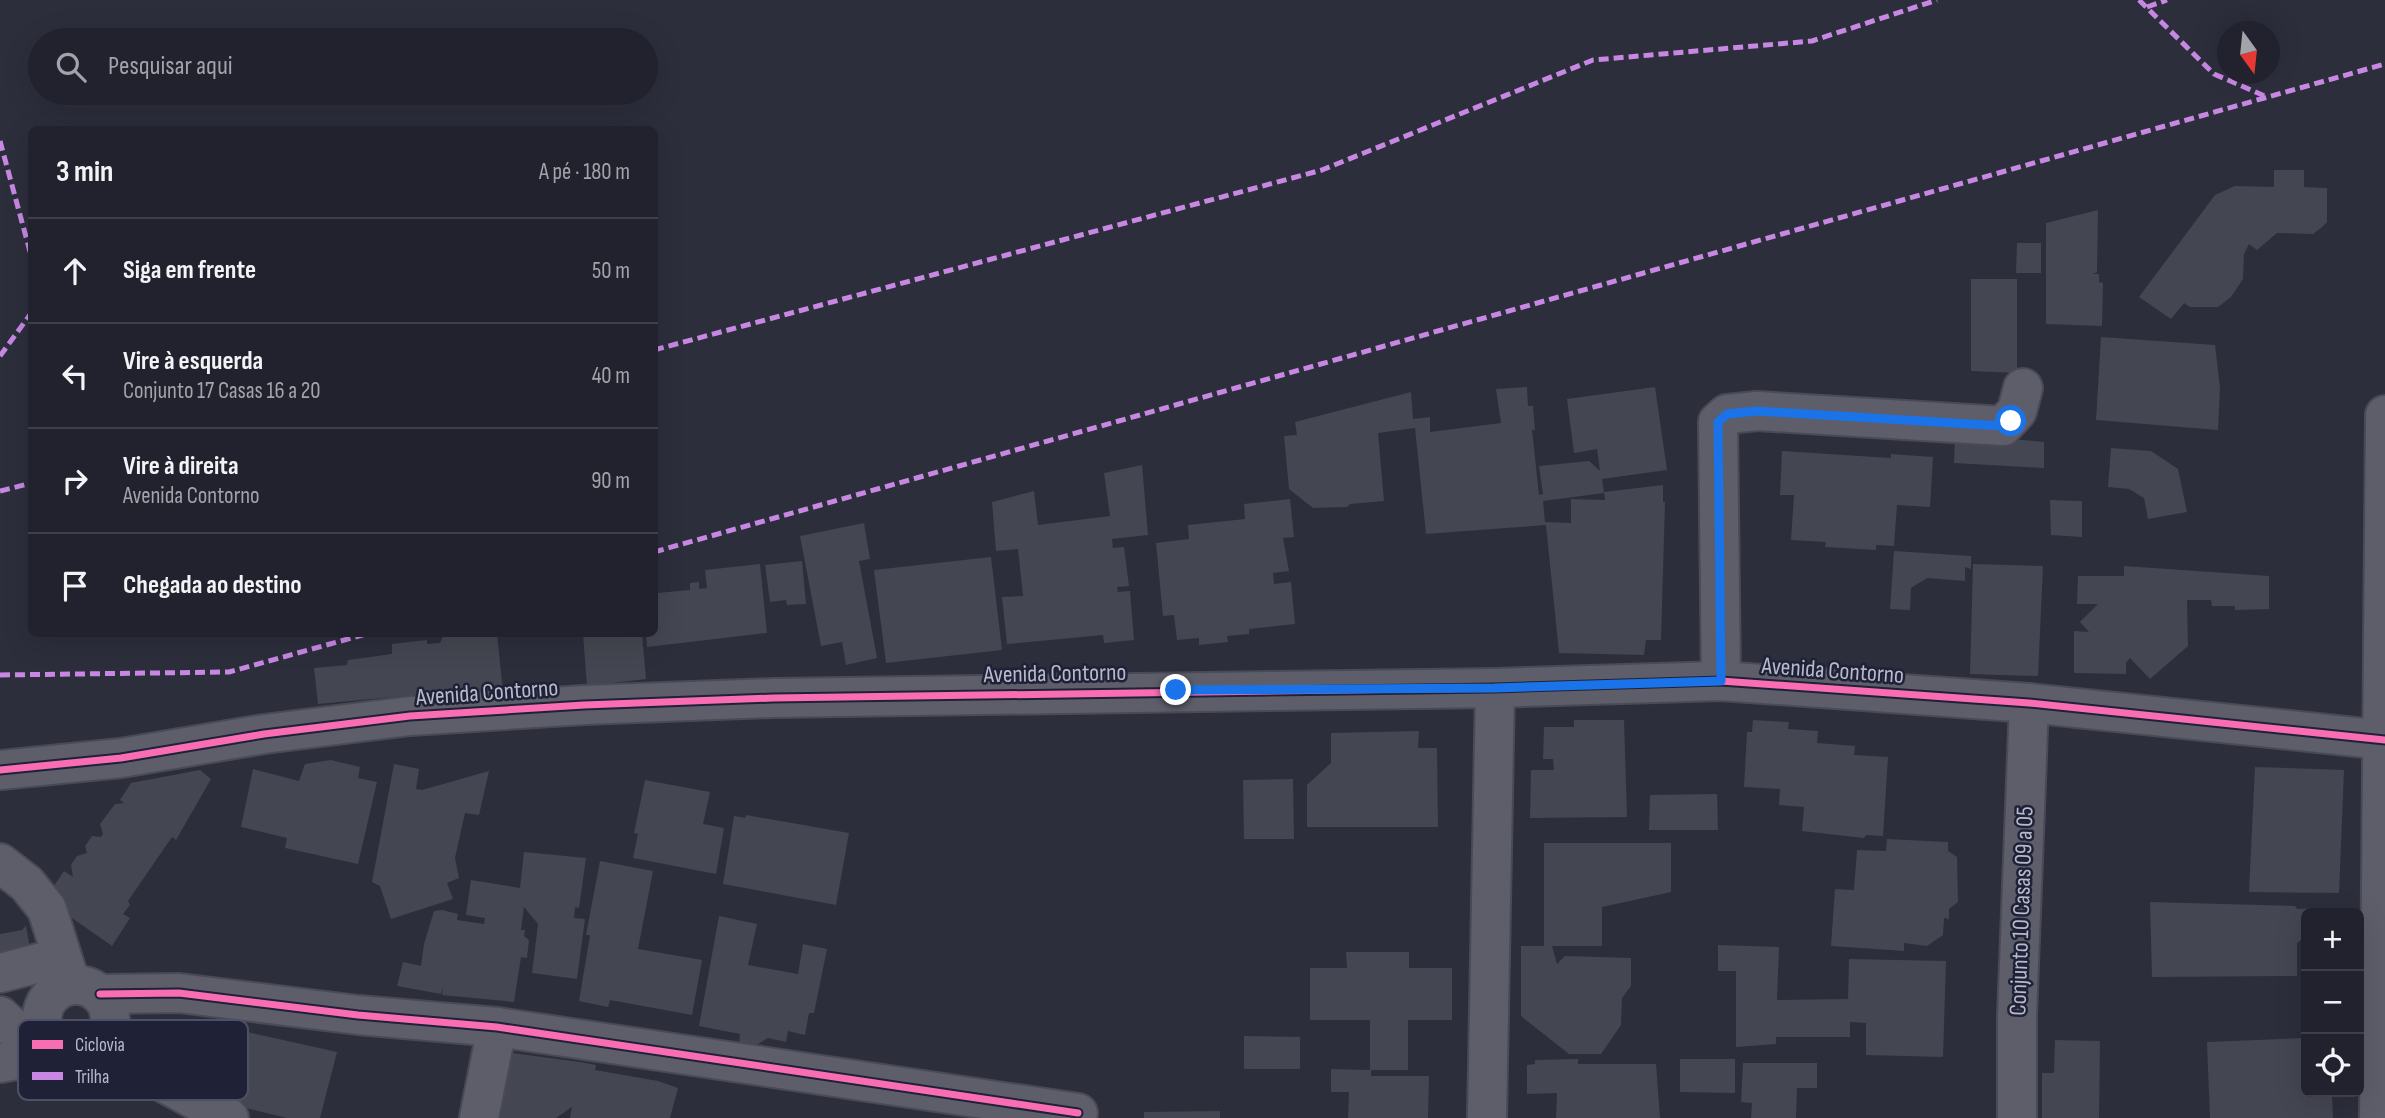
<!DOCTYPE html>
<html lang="pt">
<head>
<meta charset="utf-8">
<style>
  body { margin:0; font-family:"Sofia Sans Condensed",sans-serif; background:#292a35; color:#f1f3f6 }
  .controls { position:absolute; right:21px; bottom:21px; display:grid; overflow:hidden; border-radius:10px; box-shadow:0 7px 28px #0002 }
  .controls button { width:63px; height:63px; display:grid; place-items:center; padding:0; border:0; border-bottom:2px solid #3e3f49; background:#21222d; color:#f1f3f6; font:35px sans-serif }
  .compass { position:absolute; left:2217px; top:21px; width:63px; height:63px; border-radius:50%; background:#21222d; box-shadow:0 7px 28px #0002; rotate:165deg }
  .stop { position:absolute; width:21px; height:21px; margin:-16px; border:5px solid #1a73e8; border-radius:50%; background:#fff }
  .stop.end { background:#1a73e8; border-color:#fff; box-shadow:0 2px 7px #0008 }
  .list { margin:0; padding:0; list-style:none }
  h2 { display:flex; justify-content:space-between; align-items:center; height:91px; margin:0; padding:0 28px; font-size:30px }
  h2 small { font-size:23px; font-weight:400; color:#a2a4aa }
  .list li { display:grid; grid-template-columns:46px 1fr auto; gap:21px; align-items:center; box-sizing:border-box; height:105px; padding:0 28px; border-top:2px solid #3e3f49 }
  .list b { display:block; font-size:26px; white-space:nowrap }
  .list p { margin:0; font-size:23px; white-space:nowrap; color:#a2a4aa }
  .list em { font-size:23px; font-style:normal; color:#a2a4aa }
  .icon { flex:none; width:38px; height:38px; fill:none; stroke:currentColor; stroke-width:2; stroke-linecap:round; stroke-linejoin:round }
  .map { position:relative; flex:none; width:2385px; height:1118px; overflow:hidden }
  .search { position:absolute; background:#21222d; box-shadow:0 7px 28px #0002; left:28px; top:28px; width:630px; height:77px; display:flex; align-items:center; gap:18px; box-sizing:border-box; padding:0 24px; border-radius:38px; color:#a2a4aa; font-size:26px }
  .panel { position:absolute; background:#21222d; box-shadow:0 7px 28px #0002; left:28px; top:126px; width:630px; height:511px; border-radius:10px }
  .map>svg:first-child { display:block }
  .building { fill:#444651 }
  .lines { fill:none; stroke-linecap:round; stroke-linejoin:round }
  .street-casing { stroke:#494a55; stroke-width:42 }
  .street { stroke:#5d5e6a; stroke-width:38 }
  .quiet { stroke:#c787e3; stroke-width:5; stroke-dasharray:10 5; stroke-linecap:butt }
  .cycleway-casing { stroke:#1f2237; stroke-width:11 }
  .cycleway { stroke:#f96db3; stroke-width:7 }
  .route { stroke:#1a73e8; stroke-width:9 }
  .labels { text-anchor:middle; stroke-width:5; stroke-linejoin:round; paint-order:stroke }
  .street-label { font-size:24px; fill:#b8bacc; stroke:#1f2237 }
  .key { fill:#1f2237; stroke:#4d5064; stroke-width:2 }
  .key-label { font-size:19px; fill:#b8bacc }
</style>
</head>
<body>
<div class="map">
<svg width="2385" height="1118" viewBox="0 0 2385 1118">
  <rect width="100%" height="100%" fill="#2c2e3c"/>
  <g class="building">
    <polygon points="2274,170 2304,170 2304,187 2327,188 2327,222 2321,228 2313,234 2277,233 2257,250 2249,244 2244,254 2243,279 2231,297 2218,307 2190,307 2184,303 2171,319 2139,297 2215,195 2235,186 2274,187"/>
    <polygon points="2098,210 2097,272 2093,274 2099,274 2099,282 2103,283 2102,326 2046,324 2046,223"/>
    <polygon points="2017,243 2041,243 2041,273 2016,273"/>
    <polygon points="1971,279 2017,279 2017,373 1971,371"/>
    <polygon points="2101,337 2215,345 2220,388 2218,430 2096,420"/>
    <polygon points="1527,387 1528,406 1533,406 1535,430 1532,430 1539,495 1543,494 1539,466 1589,461 1600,471 1597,449 1574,453 1567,399 1655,387 1667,470 1602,479 1604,493 1543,501 1545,522 1571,523 1571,499 1605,500 1604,492 1663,485 1663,502 1665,502 1661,640 1646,640 1644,655 1559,653 1546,525 1426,534 1415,428 1378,433 1384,501 1350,504 1347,507 1313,508 1289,489 1284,436 1297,435 1295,422 1411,392 1413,419 1430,417 1430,432 1501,423 1496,389"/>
    <polygon points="1955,434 2044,442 2044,468 1954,463"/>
    <polygon points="2111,448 2151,451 2178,469 2187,512 2148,519 2144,498 2129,489 2108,487"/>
    <polygon points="1782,451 1891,458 1891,454 1933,457 1930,507 1897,505 1894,546 1876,545 1876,550 1825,547 1826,542 1791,540 1794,495 1780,495"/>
    <polygon points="1142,465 1148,535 1112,539 1113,548 1124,547 1129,586 1117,587 1118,592 1130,591 1134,640 1104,643 1103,635 1007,644 1002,597 1023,596 1018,549 996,551 992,502 1034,491 1038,525 1110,516 1104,473"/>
    <polygon points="1290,499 1294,537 1283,538 1289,571 1273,573 1274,584 1291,582 1295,624 1249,629 1249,634 1227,636 1228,642 1199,645 1199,638 1177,640 1174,615 1163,616 1156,543 1189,539 1188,525 1245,519 1244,504"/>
    <polygon points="2050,500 2082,501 2082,537 2051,535"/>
    <polygon points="864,523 870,559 859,561 877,658 846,665 842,642 821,646 800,536"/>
    <polygon points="1894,551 1971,556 1971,569 1965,567 1965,581 1927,578 1911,588 1910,610 1890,609"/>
    <polygon points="991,557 1002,650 886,663 874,570"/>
    <polygon points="802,561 806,604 787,605 786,600 770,602 765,565"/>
    <polygon points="760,564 767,633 647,647 646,634 654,634 657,593 690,590 690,583 699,582 699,589 707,588 705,570"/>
    <polygon points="1973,564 2043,566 2038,676 1970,674"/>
    <polygon points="2124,566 2269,576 2269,609 2235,610 2235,606 2212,606 2211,600 2187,600 2188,646 2150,679 2130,658 2126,663 2126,674 2074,673 2074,631 2089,632 2080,622 2098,604 2077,604 2078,576 2124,576"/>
    <polygon points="444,634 497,634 503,691 457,695 457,691 318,704 314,668 347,665 348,660 392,654 392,644 427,640 427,644 440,643"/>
    <polygon points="583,634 642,634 646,679 587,686"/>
    <polygon points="1574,720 1624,720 1627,817 1530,818 1531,770 1554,770 1553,759 1543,759 1544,727 1574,727"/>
    <polygon points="1753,720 1789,722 1788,729 1818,731 1817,743 1855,746 1854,755 1888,757 1883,836 1866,835 1864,838 1802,831 1804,807 1779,805 1780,789 1744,787 1747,732 1752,732"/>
    <polygon points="1419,731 1418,748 1437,748 1438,827 1307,827 1307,785 1331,763 1331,733"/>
    <polygon points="331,760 360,767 358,778 377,782 358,864 285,848 287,838 241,827 253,769 299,781 305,764"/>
    <polygon points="394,764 419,769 416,789 422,790 489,771 479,815 465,813 455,858 459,878 447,883 453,899 391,919 380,886 372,882"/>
    <polygon points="2255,767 2344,770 2339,893 2249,892"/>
    <polygon points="200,770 211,779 176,840 172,837 128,901 130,905 123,914 130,918 112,946 45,899 64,871 73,877 71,865 77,856 87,853 85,846 92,836 101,837 103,834 100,824 115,804 124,803 120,800 131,783"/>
    <polygon points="1293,779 1294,839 1244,839 1243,780"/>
    <polygon points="645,780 710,792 703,824 724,828 716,874 633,858 638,834 634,833"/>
    <polygon points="1717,794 1718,830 1649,830 1650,795"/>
    <polygon points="746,815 849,833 836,905 723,884 734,816 745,818"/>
    <polygon points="1887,839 1948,842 1948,851 1957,857 1958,902 1949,909 1949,919 1944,918 1943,935 1927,946 1904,943 1904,951 1831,946 1835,889 1854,890 1857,850 1886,851"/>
    <polygon points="1544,843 1671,843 1671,892 1602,907 1602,946 1552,946 1557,964 1565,956 1631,958 1631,986 1622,998 1621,1025 1601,1054 1569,1054 1521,1016 1521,946 1544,946"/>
    <polygon points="524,852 586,858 579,908 575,907 574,918 585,919 577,979 532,973 538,924 524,907 521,930 525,930 524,936 529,940 527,958 521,957 514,1002 442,995 443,986 441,994 397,986 403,962 421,966 424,944 434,911 442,910 458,914 457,920 484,924 485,918 466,915 471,880 520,888"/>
    <polygon points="600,861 653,871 638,949 702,960 692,1015 610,1000 608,1007 579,1001 590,935 586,935"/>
    <polygon points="2150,902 2295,906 2297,909 2316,908 2316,913 2306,913 2306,936 2297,943 2297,976 2152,977"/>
    <polygon points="719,916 757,924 748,965 798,974 803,944 827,949 814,1013 809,1013 805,1035 788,1031 786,1042 768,1038 758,1044 747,1045 739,1043 740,1034 699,1026"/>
    <polygon points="26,926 32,960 0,962 0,934 22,930"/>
    <polygon points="1718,945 1779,947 1777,1000 1848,999 1849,959 1946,961 1943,1057 1866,1055 1866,1023 1850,1022 1850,1037 1776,1037 1776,1044 1736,1047 1736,971 1718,971"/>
    <polygon points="1346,952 1409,952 1409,968 1452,968 1452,1020 1408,1020 1408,1070 1370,1070 1370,1020 1310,1020 1310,968 1347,968"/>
    <polygon points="220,1026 337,1052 320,1118 287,1118 234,1105 222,1094 225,1085 220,1084 228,1056 215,1053"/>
    <polygon points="1244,1036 1300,1037 1300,1069 1244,1069"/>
    <polygon points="2306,1038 2306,1092 2332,1092 2333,1118 2210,1118 2207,1042"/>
    <polygon points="2055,1040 2100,1041 2099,1118 2042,1118 2042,1073 2054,1073"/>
    <polygon points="504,1052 580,1062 596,1065 595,1070 658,1081 678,1088 670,1118 570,1118 572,1107 556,1118 498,1118"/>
    <polygon points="1578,1059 1578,1064 1656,1064 1660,1118 1556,1118 1557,1093 1527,1094 1527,1065 1535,1064 1535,1060"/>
    <polygon points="1680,1059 1735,1059 1735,1093 1680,1092"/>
    <polygon points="1743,1063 1817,1063 1817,1088 1797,1088 1796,1118 1751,1118 1752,1103 1741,1102"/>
    <polygon points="1331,1069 1371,1070 1371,1076 1429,1076 1428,1118 1348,1118 1349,1092 1331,1092"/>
    <polygon points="1220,1111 1220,1118 1144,1118 1144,1112"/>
  </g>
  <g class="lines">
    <g class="street-casing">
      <g id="street">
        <polyline points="1721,681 1718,422 1727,414 1757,411 2003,426 2017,411 2023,388"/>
        <polyline points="0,770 121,758 264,734 410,716 584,705 773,698 1495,688 1721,681 2029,703 2385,740"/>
        <polyline points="0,863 27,884 47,909 71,985"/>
        <polyline points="0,973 62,957"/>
        <circle cx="76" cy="1019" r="34"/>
        <polyline points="100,994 179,993 358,1015 497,1027 1078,1113"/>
        <polyline points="0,1016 15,1030 50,1042"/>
        <polyline points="96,1046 229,1118"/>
        <polyline points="0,1063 66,1051"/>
        <polyline points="479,1118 497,1027"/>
        <polyline points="1487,1118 1495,688"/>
        <polyline points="2017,1118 2017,1016 2029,703"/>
        <polyline points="2379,1118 2385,415"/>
      </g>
    </g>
    <use href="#street" class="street"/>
    <g class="quiet">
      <polyline points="2139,0 2214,74 2267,97"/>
      <polyline points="2147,7 2167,0"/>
      <polyline points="0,141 32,259"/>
      <polyline points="654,350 1322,170 1593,60 1812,41 1937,0"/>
      <polyline points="0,356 32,312"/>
      <polyline points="0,491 32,483"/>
      <polyline points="654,552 2385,64"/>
      <polyline points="0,675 229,672 366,634"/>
    </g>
    <g class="cycleway-casing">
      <g id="cycleway">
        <polyline points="0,770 121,758 264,734 410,716 584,705 773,698 1495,688 1721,681 2029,703 2385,740"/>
        <polyline points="100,994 179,993 358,1015 497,1027 1078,1113"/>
      </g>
    </g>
    <use href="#cycleway" class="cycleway"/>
  </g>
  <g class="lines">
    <polyline class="route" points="1176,690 1495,688 1721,681 1718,422 1727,414 1757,411 2003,426 2011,421"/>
  </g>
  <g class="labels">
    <g class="street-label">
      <text transform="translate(1833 670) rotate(4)" y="8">Avenida Contorno</text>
      <text transform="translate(1055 673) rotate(-1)" y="8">Avenida Contorno</text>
      <text transform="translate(487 692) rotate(-4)" y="8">Avenida Contorno</text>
      <text transform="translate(2021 911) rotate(-88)" y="8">Conjunto 10 Casas 09 a 05</text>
    </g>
  </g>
  <rect x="18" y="1020" width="230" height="80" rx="10" class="key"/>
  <rect x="32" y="1040" width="31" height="9" fill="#f96db3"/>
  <rect x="32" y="1072" width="31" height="8" fill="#c787e3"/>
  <g class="key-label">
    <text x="75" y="1051">Ciclovia</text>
    <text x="75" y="1083">Trilha</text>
  </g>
</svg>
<div class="controls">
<button>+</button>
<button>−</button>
<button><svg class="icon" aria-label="locate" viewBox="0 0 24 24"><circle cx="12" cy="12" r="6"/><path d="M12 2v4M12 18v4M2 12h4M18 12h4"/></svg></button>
</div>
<svg class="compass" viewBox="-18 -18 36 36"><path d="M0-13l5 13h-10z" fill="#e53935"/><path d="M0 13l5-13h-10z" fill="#a2a4aa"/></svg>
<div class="stop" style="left:2011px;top:421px"></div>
<div class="stop end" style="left:1176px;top:690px"></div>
<div class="search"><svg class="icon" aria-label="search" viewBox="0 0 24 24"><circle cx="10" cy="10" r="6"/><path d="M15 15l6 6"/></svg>Pesquisar aqui</div>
<section class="panel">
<h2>3 min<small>A pé · 180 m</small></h2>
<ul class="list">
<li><svg class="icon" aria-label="ahead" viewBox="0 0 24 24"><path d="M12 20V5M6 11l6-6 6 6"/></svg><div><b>Siga em frente</b></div><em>50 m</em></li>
<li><svg class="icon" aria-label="left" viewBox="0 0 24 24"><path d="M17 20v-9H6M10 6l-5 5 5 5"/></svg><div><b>Vire à esquerda</b><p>Conjunto 17 Casas 16 a 20</p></div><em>40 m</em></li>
<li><svg class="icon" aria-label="right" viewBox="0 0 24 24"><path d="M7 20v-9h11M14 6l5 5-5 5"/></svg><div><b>Vire à direita</b><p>Avenida Contorno</p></div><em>90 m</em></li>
<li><svg class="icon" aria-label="arrive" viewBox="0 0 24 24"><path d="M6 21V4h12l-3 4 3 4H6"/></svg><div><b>Chegada ao destino</b></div></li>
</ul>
</section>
</div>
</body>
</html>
